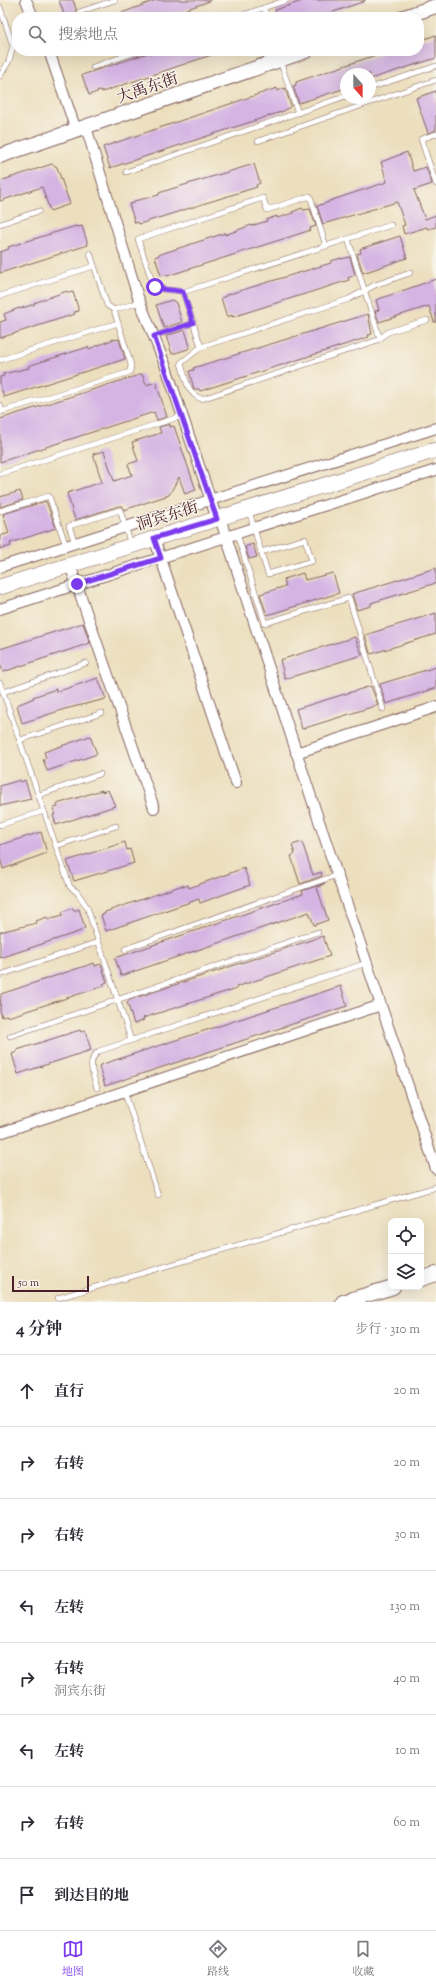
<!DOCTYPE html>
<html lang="zh">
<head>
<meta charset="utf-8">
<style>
  body { margin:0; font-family:"Sorts Mill Goudy","Noto Serif SC",serif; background:#f7f7f7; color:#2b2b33 }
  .controls { position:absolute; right:12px; bottom:12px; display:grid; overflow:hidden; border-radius:8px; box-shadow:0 4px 16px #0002 }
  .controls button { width:36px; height:36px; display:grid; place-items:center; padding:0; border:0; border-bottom:1px solid #e1e1e2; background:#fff; color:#2b2b33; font:20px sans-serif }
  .compass { position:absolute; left:340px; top:68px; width:36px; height:36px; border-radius:50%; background:#fff; box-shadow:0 4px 16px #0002; rotate:159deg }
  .scale { position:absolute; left:12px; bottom:10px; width:77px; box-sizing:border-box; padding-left:4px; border:2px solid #4a1f2b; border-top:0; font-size:11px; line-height:14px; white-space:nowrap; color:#4a1f2b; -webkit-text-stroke:3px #f7f3e8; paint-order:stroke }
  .stop { position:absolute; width:12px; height:12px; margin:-9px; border:3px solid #7c3aed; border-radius:50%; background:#fff }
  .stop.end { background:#7c3aed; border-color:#fff; box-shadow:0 1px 4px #0008 }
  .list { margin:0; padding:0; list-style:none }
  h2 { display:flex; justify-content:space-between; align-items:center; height:52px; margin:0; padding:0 16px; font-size:17px }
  h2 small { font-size:13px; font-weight:400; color:#7c7c81 }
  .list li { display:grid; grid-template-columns:26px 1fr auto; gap:12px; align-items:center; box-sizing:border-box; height:72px; padding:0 16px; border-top:1px solid #e1e1e2 }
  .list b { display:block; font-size:15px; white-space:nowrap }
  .list p { margin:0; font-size:13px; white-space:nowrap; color:#7c7c81 }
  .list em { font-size:13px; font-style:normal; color:#7c7c81 }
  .icon { flex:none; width:22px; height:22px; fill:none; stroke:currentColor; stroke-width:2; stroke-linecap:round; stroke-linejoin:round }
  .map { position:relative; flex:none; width:436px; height:1302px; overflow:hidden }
  .search { position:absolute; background:#fff; box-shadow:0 4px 16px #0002; left:12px; right:12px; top:12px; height:44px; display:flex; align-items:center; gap:10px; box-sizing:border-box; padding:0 14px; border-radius:16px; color:#7c7c81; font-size:15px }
  .sheet { height:628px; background:#fff }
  nav { display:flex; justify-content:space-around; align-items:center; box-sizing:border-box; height:56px; border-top:1px solid #e1e1e2; background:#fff; font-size:11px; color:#7c7c81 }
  nav a { display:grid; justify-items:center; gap:2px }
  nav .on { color:#7c3aed }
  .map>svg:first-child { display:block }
  .building { fill:#d5b4e4 }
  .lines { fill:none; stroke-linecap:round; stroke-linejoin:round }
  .lane-casing { stroke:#83625e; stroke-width:6 }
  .street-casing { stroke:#83625e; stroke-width:12 }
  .secondary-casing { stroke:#83625e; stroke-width:16 }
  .primary-casing { stroke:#83625e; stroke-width:16 }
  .lane { stroke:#fff; stroke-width:5 }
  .street { stroke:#fff; stroke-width:10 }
  .secondary { stroke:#fff; stroke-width:14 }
  .primary { stroke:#fff; stroke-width:15 }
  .route { stroke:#7c3aed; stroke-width:5 }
  .labels { text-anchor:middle; stroke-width:3; stroke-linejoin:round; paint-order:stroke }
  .street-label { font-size:16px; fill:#4a1f2b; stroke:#f7f3e8 }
</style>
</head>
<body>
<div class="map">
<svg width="436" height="1302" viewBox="0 0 436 1302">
  <rect width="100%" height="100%" fill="#f7f3e8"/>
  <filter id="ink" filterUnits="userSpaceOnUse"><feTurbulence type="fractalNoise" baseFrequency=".025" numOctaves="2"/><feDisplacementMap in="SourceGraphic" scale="8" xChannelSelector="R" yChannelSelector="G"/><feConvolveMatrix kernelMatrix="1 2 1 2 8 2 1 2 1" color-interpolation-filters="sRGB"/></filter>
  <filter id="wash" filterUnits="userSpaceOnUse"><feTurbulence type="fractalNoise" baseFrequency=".012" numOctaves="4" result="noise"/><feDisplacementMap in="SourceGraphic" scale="16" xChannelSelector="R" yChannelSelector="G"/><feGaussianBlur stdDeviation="0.9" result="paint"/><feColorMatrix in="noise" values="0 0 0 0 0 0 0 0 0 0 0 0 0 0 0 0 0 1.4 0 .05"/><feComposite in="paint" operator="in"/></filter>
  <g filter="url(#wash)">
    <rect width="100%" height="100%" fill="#ecdfbe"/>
    <g id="blocks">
      <g class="building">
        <polygon points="59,0 73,0 76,9 75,14 79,17 65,17"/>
        <polygon points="156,0 210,0 210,1 164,17 111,17"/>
        <polygon points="305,0 365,0 365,1 319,17 277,17 275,10"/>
        <polygon points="436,35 436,58 370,79 370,74 346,74 346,87 343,89 299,103 293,86 296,85 296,82 388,51 419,51 419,41"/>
        <polygon points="161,51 219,51 220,52 102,92 102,90 89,95 82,75 151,52 151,54"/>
        <polygon points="277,88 277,91 285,88 291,106 284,111 110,168 103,147"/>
        <polygon points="436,91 436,130 428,133 416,98"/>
        <polygon points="407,152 413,171 426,167 432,184 414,190 425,219 436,215 436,227 428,229 427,227 404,234 402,226 405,225 397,202 323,224 317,206 329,202 329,201 387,182 381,162"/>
        <polygon points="52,164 57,167 70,204 50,211 42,187 0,201 0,181"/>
        <polygon points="254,164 260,183 256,185 257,187 139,224 138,222 135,223 129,204 134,203 134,201 159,195 159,193 171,189"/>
        <polygon points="302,208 303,210 310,209 316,226 310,228 311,230 167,276 166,274 161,276 155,257 161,254 225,233 225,235 233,232 251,225 251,226 267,221 266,220 277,216 277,218 293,213 292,212"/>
        <polygon points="76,226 77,227 82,226 88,245 0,273 0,252 9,249 8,247"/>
        <polygon points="400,236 407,258 363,273 357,254 361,253 360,249"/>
        <polygon points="350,257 355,275 348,278 349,280 232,317 232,315 227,317 221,298 226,296 226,295 331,263 331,261 341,258 341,259"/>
        <polygon points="436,279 436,322 434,322 429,306 379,322 375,311 379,310 376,300"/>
        <polygon points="67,291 68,293 73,292 79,311 74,312 75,314 0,338 0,322 6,320 4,314 19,308 19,309 35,304 34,303"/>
        <polygon points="172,300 176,303 182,322 164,328 156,305"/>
        <polygon points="368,314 372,334 368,335 369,337 200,391 199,389 194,389 189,371 194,370 193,368"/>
        <polygon points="185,330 190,346 188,349 172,354 166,336"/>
        <polygon points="114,339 114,340 119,339 125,359 4,397 0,384 0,377 4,376 3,374 29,368 28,366 88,347 89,349"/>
        <polygon points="142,374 146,385 156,382 167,417 157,420 154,412 0,462 0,419"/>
        <polygon points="170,424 170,427 174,426 196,490 185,494 179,477 169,495 124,510 123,506 119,506 75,520 67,493 102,482 93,454 104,451 114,481 132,475 128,464 138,461 132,442 161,433 159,427"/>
        <polygon points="20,491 23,500 0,507 0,497"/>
        <polygon points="46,501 56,528 10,543 11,546 0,549 0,536 9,533 3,514"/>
        <polygon points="253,544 257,557 249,559 245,547"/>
        <polygon points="436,568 436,583 371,603 371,606 357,610 352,594"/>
        <polygon points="303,573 305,580 333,573 339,593 267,615 260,594 286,586 284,579"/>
        <polygon points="436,613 436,634 371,654 370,653 365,635"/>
        <polygon points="83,623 90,643 3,672 0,664 0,649"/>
        <polygon points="355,637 362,655 285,679 280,660"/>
        <polygon points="436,667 436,688 386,704 380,684"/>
        <polygon points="98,678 106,699 65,709 22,723 17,705 34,698 33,697 56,689 56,692"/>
        <polygon points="371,686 378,705 302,729 296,709"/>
        <polygon points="90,736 97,754 47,771 43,759 46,758 44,752"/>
        <polygon points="20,780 21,782 25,780 31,799 0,806 0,786"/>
        <polygon points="102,790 102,792 108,790 115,806 56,825 53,815 55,814 53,808 58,807 57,804"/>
        <polygon points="41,832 47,853 3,869 0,858 0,845"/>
        <polygon points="125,842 127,850 130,849 134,863 74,881 67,861"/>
        <polygon points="302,842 313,875 321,872 322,876 300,884 291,856 295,854 292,845"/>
        <polygon points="244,868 250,885 200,903 199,899 106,931 101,915 105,914 105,912 183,885 183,887 188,885 189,888"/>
        <polygon points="325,883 317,888 328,920 314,925 309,912 121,976 115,958 303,894 302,891"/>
        <polygon points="73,908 74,911 79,909 85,928 81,930 81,931 0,958 0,932 37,923 36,921 47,917 48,919 63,915 62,912"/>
        <polygon points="323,936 330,956 236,987 237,989 228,992 228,991 143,1018 144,1020 134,1024 127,1002 132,999"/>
        <polygon points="94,963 95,966 101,964 107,982 103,984 104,986 8,1017 7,1015 2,1017 0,1010 1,994"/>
        <polygon points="341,986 347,1006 105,1086 99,1066 103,1064"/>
        <polygon points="80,1030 81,1032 85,1030 91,1050 18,1074 12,1054 17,1052 17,1050"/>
      </g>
    </g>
  </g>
  <g filter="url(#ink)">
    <use href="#blocks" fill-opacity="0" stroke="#83625e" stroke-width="1"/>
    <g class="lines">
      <g class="lane-casing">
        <g id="lane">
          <polyline points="0,7 13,46 9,61 0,76"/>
          <polyline points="264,8 267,17"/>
          <polyline points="79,12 115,0"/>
          <polyline points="237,17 287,0"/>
          <polyline points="280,61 298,113"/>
          <polyline points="93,67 139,51"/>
          <polyline points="370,88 436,66"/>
          <polyline points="436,134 421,139 436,184"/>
          <polyline points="258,141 436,80"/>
          <polyline points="126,172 346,96"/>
          <polyline points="0,224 39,211"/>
          <polyline points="348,239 380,339"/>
          <polyline points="90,253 107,305 114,310"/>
          <path d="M410,273L375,285L349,299L201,347L181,363C185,376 187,395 202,399L378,340L388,332L427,320"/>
          <path d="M183,292C172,289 161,292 153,284L138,239L263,198L267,210L310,196L326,246"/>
          <polyline points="0,296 94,266"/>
          <polyline points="154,336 193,323"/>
          <polyline points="201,347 183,292 391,225"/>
          <polyline points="0,360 118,323"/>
          <polyline points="0,405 2,412"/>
          <polyline points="0,412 130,372 131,365 114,310 140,302"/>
          <polyline points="0,474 182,416"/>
          <polyline points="0,511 49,496 66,546"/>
          <polyline points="249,511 261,552"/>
          <polyline points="237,534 265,623 349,598 383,709"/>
          <polygon points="305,539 312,561 268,574 261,552"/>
          <polyline points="75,543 69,526 120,510 131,545"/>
          <polyline points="0,683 70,887 77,892 87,907 131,1040"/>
          <polyline points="3,692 86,663"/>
          <polyline points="20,740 102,713"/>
          <polyline points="39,795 100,774"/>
          <polyline points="0,825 44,811"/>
          <polyline points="56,846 116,826"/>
          <polyline points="125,949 337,875"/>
          <polyline points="0,975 98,942"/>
          <polyline points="10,1036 318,932"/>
          <path d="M97,1088C93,1074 86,1061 99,1051L367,963"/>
          <polyline points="124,1090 158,1195"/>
          <polyline points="58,1298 436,1187"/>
        </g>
      </g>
      <g class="street-casing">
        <g id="street">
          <polyline points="26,0 33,17"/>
          <polyline points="49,51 76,130"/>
          <polyline points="86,127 138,297 166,367 217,519"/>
          <polyline points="220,518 314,806 436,1169"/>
          <polyline points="154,538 236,783"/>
          <polyline points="70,565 154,808"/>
          <polyline points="0,567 436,428"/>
          <polyline points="0,609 436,470"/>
          <polyline points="296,753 436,707"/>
          <polyline points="0,1133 381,1005"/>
        </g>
      </g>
      <g class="secondary-casing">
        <g id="secondary">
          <polyline points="404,17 436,6"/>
          <polyline points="0,156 306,51"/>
          <polyline points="421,1279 436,1274"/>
          <polyline points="343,1302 393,1287"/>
        </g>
      </g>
      <g class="primary-casing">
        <polyline id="primary" points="0,587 436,450"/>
      </g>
      <use href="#lane" class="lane"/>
      <use href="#street" class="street"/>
      <use href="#secondary" class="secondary"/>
      <use href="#primary" class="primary"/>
    </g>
  </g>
  <g class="lines" filter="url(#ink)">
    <path class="route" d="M77,584L161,558L154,538L217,519L154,336L193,323L183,292C174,289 164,291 155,287"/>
  </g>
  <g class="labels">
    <g class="street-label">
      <text transform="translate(147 87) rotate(-19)" y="6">大禹东街</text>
      <text transform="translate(167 515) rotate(-17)" y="6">洞宾东街</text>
    </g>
  </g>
</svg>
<div class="controls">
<button><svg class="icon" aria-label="locate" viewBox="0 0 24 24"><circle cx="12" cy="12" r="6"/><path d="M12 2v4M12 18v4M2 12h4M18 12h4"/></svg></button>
<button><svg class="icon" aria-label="layers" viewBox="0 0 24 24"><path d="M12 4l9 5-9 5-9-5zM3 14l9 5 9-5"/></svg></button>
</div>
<svg class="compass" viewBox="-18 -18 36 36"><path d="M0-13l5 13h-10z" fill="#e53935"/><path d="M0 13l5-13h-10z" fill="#7c7c81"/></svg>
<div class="scale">50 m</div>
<div class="stop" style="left:155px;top:287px"></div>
<div class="stop end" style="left:77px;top:584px"></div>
<div class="search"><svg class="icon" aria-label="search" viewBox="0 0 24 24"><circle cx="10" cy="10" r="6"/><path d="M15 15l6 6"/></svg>搜索地点</div>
</div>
<section class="sheet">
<h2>4 分钟<small>步行 · 310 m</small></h2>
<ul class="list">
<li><svg class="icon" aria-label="ahead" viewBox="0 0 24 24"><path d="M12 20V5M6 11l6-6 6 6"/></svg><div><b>直行</b></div><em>20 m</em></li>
<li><svg class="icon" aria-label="right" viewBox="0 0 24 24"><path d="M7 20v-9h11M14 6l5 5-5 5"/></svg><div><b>右转</b></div><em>20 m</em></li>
<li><svg class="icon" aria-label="right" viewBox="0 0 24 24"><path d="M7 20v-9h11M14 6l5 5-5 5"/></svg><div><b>右转</b></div><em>30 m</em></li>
<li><svg class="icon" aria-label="left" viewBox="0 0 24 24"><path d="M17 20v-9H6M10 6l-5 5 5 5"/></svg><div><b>左转</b></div><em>130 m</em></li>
<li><svg class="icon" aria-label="right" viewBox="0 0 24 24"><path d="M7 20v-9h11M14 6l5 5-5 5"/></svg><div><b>右转</b><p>洞宾东街</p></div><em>40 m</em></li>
<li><svg class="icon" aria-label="left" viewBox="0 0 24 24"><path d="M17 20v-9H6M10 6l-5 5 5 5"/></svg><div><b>左转</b></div><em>10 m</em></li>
<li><svg class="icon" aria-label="right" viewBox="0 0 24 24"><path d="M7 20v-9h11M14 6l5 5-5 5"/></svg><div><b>右转</b></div><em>60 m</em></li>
<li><svg class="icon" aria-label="arrive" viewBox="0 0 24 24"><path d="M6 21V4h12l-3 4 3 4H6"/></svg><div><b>到达目的地</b></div></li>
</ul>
</section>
<nav>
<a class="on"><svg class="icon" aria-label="map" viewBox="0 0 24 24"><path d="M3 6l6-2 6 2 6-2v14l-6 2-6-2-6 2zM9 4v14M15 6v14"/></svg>地图</a>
<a><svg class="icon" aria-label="directions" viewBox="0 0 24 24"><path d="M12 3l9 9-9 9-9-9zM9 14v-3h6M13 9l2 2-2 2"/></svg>路线</a>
<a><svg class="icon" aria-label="saved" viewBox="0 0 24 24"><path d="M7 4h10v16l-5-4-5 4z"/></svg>收藏</a>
</nav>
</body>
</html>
